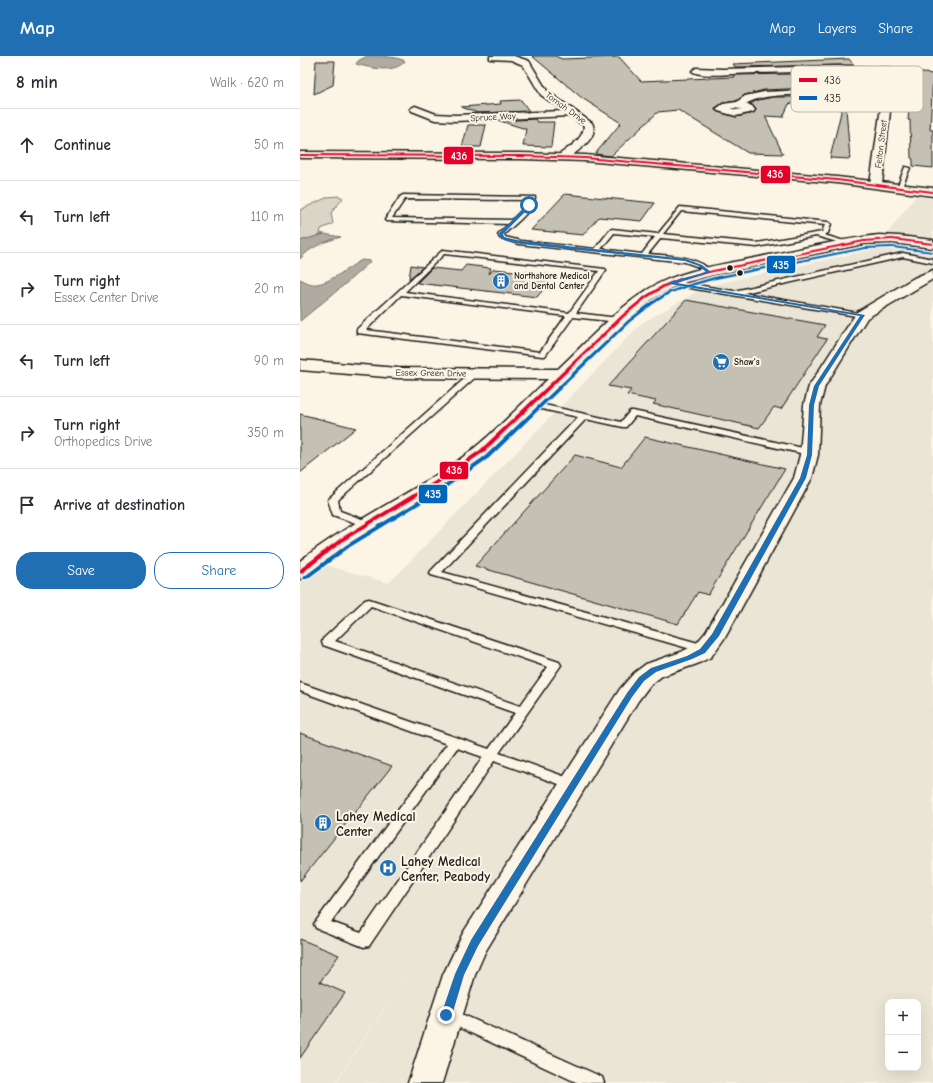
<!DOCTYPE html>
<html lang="en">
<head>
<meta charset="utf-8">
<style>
  body { margin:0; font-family:"Comic Neue",sans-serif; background:#f7f7f7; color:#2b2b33 }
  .controls { position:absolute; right:12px; bottom:12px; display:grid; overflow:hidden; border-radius:8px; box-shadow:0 4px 16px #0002 }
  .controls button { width:36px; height:36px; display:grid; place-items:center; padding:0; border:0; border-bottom:1px solid #e1e1e2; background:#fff; color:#2b2b33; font:20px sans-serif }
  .stop { position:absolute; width:12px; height:12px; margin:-9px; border:3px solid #1f6fb2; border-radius:50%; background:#fff }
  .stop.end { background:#1f6fb2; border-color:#fff; box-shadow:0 1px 4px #0008 }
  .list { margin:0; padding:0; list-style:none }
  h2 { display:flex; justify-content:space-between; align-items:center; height:52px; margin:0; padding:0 16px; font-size:17px }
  h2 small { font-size:13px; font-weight:400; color:#7c7c81 }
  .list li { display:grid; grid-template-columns:26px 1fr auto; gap:12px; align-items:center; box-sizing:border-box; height:72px; padding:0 16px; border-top:1px solid #e1e1e2 }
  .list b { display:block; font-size:15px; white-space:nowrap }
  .list p { margin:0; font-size:13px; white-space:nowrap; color:#7c7c81 }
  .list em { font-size:13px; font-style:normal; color:#7c7c81 }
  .actions { display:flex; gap:8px; padding:12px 16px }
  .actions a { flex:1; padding:9px 0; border:1px solid #1f6fb2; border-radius:16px; text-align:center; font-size:14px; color:#1f6fb2 }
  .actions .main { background:#1f6fb2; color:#fff }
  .icon { flex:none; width:22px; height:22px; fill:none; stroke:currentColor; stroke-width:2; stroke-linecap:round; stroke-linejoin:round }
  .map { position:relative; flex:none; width:633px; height:1027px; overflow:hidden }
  header { display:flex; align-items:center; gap:24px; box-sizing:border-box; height:56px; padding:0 20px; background:#1f6fb2; color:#fff }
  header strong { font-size:19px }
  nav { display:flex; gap:22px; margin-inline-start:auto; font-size:14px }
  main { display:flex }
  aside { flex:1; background:#fff }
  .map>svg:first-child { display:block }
  .built { fill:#ebe5d6; fill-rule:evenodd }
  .green { fill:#dbd5c8; stroke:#7c7872 }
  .water { fill:#b0aba1; stroke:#75726c }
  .building { fill:#c4c0b3; stroke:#1c1c1c }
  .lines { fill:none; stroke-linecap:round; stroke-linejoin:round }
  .lane-casing { stroke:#1c1c1c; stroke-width:3 }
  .street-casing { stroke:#1c1c1c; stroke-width:3 }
  .secondary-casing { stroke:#1c1c1c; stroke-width:3 }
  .lane { fill:#fcf5e5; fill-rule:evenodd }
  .street { fill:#fcf5e5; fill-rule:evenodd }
  .secondary { fill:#fcf5e5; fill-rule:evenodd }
  .bus-1-casing { stroke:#fcf5e5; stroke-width:3 }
  .bus-2-casing { stroke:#fcf5e5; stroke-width:3 }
  .bus-1 { fill:#e4002b; fill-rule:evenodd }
  .bus-2 { fill:#0065bd; fill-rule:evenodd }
  .route { fill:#1f6fb2 }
  .bus-dot { fill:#1c1c1c; stroke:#fcf5e5; stroke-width:1.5 }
  .labels { text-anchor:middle; stroke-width:4; stroke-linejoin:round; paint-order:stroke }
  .far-street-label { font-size:9px; fill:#1c1c1c; stroke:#fcf5e5 }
  .far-poi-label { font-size:9px; font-weight:bold; fill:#1c1c1c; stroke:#fcf5e5; text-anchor:start }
  .near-poi-label { font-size:13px; font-weight:bold; fill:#1c1c1c; stroke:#fcf5e5; text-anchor:start }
  .key { fill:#fcf5e5; stroke:#b9b4a9; stroke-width:1 }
  .key-label { font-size:11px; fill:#1c1c1c }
  .line-badge { stroke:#fcf5e5; stroke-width:1.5 }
  .badge-label { font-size:11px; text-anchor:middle; font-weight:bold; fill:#fff }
</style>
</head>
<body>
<header>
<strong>Map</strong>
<nav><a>Map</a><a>Layers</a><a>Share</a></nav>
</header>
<main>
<aside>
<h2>8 min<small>Walk · 620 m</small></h2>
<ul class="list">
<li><svg class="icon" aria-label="ahead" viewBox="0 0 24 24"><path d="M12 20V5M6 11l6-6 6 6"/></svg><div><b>Continue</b></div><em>50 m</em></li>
<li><svg class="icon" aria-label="left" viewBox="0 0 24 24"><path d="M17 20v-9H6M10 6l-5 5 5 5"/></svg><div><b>Turn left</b></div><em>110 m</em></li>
<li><svg class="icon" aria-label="right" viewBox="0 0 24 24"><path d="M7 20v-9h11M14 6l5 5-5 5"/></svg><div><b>Turn right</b><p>Essex Center Drive</p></div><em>20 m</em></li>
<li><svg class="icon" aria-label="left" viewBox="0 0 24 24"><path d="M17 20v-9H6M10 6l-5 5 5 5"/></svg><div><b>Turn left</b></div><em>90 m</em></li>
<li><svg class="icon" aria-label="right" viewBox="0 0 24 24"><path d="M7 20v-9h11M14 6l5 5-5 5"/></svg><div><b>Turn right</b><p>Orthopedics Drive</p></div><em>350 m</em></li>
<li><svg class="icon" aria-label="arrive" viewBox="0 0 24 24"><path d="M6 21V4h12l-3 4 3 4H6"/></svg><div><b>Arrive at destination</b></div></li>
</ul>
<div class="actions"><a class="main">Save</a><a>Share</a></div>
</aside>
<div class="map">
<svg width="633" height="1027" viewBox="0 0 633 1027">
  <rect width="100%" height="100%" fill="#fcf5e5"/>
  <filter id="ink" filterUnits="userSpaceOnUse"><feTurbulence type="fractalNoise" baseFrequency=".025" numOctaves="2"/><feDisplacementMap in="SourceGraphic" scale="8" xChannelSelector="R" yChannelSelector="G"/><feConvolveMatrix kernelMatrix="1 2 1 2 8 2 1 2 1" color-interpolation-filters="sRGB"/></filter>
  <g filter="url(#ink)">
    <path class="built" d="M616,140L633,143V1027H36L121,896L35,1027H0V502L89,527L342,267L407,230L575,193ZM588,946H618V1012H588Z"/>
    <polygon class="green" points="39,140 43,142 31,157 33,168 21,173 20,177 24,178 0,185 0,154 28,141"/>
    <g class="water">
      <path d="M67,0C80,0 94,0 105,5C95,18 70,12 56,8L58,5Z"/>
      <path d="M24,178L41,181C26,185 10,191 0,203V185Z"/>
      <path d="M62,204L71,205L44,229L0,265V223C4,225 8,227 12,228C27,230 48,211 62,204Z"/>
    </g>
    <g class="building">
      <polygon points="232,0 255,0 262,3 319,1 341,25 435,21 433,19 555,17 552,35 508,32 464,34 445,39 436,45 423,47 415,52 415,54 418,56 436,61 454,57 456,53 450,48 458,44 473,41 515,41 489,48 483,61 465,60 483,98 448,97 378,54 358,56 311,100 295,98 321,67 282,42"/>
      <polygon points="549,3 554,9 436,11 432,8"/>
      <polygon points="16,5 35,5 33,29 14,38"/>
      <polygon points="613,16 633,18 630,74 633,74 633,112 613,110 613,103 611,102 610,64 608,64"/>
      <polygon points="526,41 551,43 549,52 546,52 550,103 530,102 542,52 523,50"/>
      <polygon points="221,44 229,55 178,57 161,51 201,48 200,45"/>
      <polygon points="235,63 237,66 254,66 251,91 223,90 226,73 200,65"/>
      <polygon points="168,69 186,69 181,91 162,91"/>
      <polygon points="265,138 355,147 342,165 299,161 283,179 231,174"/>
      <polygon points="111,209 123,211 109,223"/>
      <polygon points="166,209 191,212 189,218 194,213 255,219 237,241 117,227 132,212 161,215"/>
      <polygon points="386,244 525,269 517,281 527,283 481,353 474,351 459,372 353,348 356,345 327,339 331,334 308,330"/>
      <polygon points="0,358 56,372 0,417"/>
      <polygon points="345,381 485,413 408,539 398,536 378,568 175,510 275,399 321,411"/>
      <polygon points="0,677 92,710 0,825"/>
      <polygon points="0,883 39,899 20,926 45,937 0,1002"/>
    </g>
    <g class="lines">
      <g class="lane-casing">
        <g id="lane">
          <polygon points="605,111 610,112 602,131 597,132"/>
          <path d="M103,139L235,141C235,153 213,170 204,178L205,181L221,185L295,193L310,174L312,173L358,178L380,151L528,166L531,168L528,177L524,179L551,187L548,189L516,180L457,191L361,182L348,198C369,200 396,199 412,216L409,218L399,211L385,206L219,188L200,182L198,178L209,168L86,165L85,164L100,141ZM105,143L230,144L226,150L212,164L92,162ZM381,155L525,169L522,176L457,187L363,178ZM314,177L355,181L342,198L301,193Z"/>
          <path d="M143,194L305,213L306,214L276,257L318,262L321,264L318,266L273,261L245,300H242L57,277V273ZM144,198L299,215L269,257L105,236ZM101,239L266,260L240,296L66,274Z"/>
          <polygon points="603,197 633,203 633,207 603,201 444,237 564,258 565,259 562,261 372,229 369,227 372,225 434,235"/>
          <polygon points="172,316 178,316 179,318 38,444 40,455 70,466 72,468 70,470 64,470 33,459 28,444 30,442"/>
          <polygon points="228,346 231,346 321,366 330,355 333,355 512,394 513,396 509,399 335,360 326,371 323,371 286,363 142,516 409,590 410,593 409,596 405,597 131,519 130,517 131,515 278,361 228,350"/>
          <path d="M69,543L259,606L261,609L259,612L199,697L277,725L279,728L277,731L273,733L194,705L69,890L64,891L16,872L14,868L147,688L0,635V627L189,693L215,657L23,589L22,586L23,583L65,544ZM71,550L248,611L220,650L35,585ZM157,692L183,701L61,877L31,866Z"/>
          <polygon points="148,952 302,1021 304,1027 278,1027 143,964 140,959 143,954"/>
        </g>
      </g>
      <g class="street-casing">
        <g id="street">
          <path d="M190,0H214L229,5L247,35L292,67C300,82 276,96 267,103H259L258,101L259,99C269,91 283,84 284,70L271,60L155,65L135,64L112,55L110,53L115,50L136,58L155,59L264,55L241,39L223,9L211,4L190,3Z"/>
          <path d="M537,10L591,12L595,14L591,16C537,14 484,16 431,18C422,19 397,20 392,15L396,12L423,13Z"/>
          <path d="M589,25L593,28L582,128L576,131L570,128L582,44C552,42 469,31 446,48L452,50L455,54L453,56L436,60L418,55L416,53L423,48L437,46L445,40L464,36L508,34L583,39L585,28ZM430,52L442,53L436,54Z"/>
          <path d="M579,179L599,180L633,184V192L592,187L564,188L413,219L386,226L369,233L351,244L329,262L188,399L143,430L51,487L7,521L0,523V505C48,467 103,442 153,408C188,384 217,352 248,323L98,322L0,314V304L98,312L258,313C286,287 314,255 347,234C382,212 428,208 469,199C505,192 542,183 579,179Z"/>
          <polygon points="633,214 633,223 567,262 525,330 520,349 518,399 512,422 426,580 411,601 397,608 362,620 350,629 338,645 185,896 175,919 142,1027 108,1027 143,919 163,877 320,633 334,617 346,608 381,596 395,589 406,576 494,422 500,399 504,349 509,330 555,259 557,256 614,222"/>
        </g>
      </g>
      <g class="secondary-casing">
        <polygon id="secondary" points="0,96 221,97 285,99 537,121 633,132 633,140 537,127 285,105 221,103 0,102"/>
      </g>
      <use href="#lane" class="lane"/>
      <use href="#street" class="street"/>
      <use href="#secondary" class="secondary"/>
      <g class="bus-1-casing">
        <g id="bus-1">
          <polygon points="0,98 221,99 285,101 537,123 633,135 633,137 537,125 285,103 221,101 0,100"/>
          <polygon points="592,182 633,187 633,189 592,184 564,186 413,216 382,224 365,231 347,242 325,260 184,396 139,427 45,484 2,517 0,518 0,513 41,482 135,425 180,394 323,258 345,240 363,229 380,222 413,214 564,184"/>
        </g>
      </g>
      <g class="bus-2-casing">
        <polygon id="bus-2" points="592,190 632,195 633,195 633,197 592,192 565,193 416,223 385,232 369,238 352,249 330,266 189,402 143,434 50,491 7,523 3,523 2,522 46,489 139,432 185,400 328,264 350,247 367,236 383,230 414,221 565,191"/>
      </g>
      <use href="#bus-1" class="bus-1"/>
      <use href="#bus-2" class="bus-2"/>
    </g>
  </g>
  <polygon class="route" points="229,148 231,150 203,178 204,181 221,185 386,203 402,209 411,216 377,227 565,259 519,330 514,349 512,399 506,422 419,580 405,597 392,603 356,616 344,625 332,641 178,890 164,919 152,959 150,962 146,963 143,962 141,959 155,918 171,884 327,637 339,621 351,612 387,600 400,593 412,578 500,422 507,399 509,349 514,330 560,260 370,228 370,226 406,216 399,210 385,205 221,188 201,183 199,177"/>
  <defs>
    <g id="building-disc" transform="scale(0.9)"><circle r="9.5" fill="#1f6fb2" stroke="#fcf5e5"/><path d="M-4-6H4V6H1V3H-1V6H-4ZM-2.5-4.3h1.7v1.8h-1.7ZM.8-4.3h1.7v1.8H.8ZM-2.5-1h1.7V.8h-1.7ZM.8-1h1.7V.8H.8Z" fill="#fff"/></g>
    <g id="supermarket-disc" transform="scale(0.9)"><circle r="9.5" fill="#1f6fb2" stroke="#fcf5e5"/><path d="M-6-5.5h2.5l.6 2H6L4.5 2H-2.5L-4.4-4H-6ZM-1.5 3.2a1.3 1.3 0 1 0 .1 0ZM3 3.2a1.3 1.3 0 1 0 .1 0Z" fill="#fff"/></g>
    <g id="hospital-disc" transform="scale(0.9)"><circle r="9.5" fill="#1f6fb2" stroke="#fcf5e5"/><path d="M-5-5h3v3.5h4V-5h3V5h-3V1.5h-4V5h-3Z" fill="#fff"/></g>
  </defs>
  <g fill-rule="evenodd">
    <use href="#building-disc" x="201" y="225"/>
    <use href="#supermarket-disc" x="421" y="306"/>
    <use href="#building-disc" x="23" y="767"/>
    <use href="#hospital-disc" x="88" y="812"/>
  </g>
  <g class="bus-dot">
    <circle cx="430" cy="212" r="3.5"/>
    <circle cx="440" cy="217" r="3.5"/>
  </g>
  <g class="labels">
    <g class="far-street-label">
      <text transform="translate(266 52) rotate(36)" y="3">Tomah Drive</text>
      <text transform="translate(193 61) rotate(-3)" y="3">Spruce Way</text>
      <text transform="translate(581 88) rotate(-83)" y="3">Felton Street</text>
      <text transform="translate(131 317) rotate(1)" y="3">Essex Green Drive</text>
    </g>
    <g class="far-poi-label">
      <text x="214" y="223">Northshore Medical<tspan x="214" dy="10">and Dental Center</tspan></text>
      <text x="434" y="309">Shaw's</text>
    </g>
    <g class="near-poi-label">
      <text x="36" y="765">Lahey Medical<tspan x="36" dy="15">Center</tspan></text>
      <text x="101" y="810">Lahey Medical<tspan x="101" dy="15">Center, Peabody</tspan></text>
    </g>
  </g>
  <rect x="491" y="10" width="132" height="46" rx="6" class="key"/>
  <rect x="499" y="22" width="18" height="4" fill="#e4002b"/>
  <rect x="499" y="40" width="18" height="4" fill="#0065bd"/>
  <g class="key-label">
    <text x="524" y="28">436</text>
    <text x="524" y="46">435</text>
  </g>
  <g class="line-badge">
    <rect x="143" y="90" width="31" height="19" rx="4" fill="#e4002b"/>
    <rect x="460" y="109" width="31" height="19" rx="4" fill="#e4002b"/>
    <rect x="466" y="199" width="30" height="19" rx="4" fill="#0065bd"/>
    <rect x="139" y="405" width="30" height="19" rx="4" fill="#e4002b"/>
    <rect x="118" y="428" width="30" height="20" rx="4" fill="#0065bd"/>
  </g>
  <g class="badge-label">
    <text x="159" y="104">436</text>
    <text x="475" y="122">436</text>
    <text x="481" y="213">435</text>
    <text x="154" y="418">436</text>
    <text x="133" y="442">435</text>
  </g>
</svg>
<div class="controls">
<button>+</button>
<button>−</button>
</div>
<div class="stop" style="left:229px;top:149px"></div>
<div class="stop end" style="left:146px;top:959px"></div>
</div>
</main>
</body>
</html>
